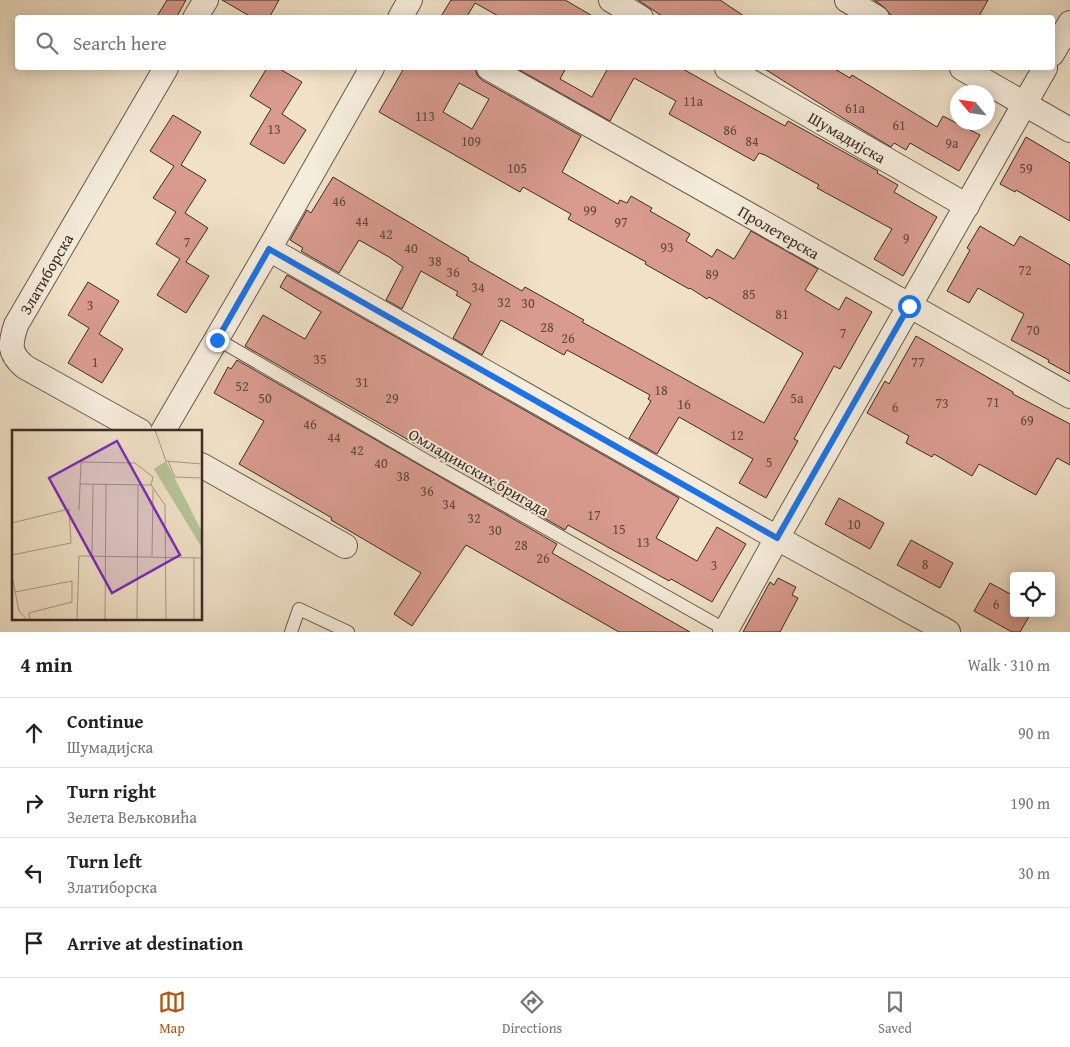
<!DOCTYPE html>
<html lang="en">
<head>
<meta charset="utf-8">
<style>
  body { margin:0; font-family:"Gentium Book Plus",serif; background:#f2f2f2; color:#222 }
  .controls { position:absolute; right:15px; bottom:15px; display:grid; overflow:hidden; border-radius:5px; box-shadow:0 2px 12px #0003 }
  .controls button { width:45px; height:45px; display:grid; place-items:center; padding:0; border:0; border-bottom:1px solid #e0e0e0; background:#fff; color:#222; font:25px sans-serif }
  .compass { position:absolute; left:950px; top:85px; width:45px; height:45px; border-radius:50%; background:#fff; box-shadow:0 2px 12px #0003; rotate:299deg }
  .stop { position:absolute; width:15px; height:15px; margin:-11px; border:4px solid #1a73e8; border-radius:50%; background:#fff }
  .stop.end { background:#1a73e8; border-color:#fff; box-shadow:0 1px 5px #0008 }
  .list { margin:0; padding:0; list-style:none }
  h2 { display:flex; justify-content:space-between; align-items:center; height:65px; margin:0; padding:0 20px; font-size:21px }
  h2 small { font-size:16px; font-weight:400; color:#767676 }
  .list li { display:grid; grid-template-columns:32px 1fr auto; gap:15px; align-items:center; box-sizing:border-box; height:70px; padding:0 20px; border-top:1px solid #e0e0e0 }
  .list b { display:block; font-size:19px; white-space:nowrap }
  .list p { margin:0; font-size:16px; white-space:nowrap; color:#767676 }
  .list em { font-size:16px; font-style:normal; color:#767676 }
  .icon { flex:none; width:28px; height:28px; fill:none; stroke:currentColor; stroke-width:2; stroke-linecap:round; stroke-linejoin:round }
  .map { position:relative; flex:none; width:1070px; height:632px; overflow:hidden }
  .search { position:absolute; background:#fff; box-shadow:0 2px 12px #0003; left:15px; right:15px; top:15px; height:55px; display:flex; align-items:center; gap:12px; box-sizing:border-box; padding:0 18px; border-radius:5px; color:#767676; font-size:19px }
  .sheet { height:345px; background:#fff }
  nav { display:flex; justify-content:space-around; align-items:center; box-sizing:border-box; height:70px; border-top:1px solid #e0e0e0; background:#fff; font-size:14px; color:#767676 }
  nav a { display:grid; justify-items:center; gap:2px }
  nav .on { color:#b45309 }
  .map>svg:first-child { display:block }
  .building { fill:#d89b8e; stroke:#3b2c25; fill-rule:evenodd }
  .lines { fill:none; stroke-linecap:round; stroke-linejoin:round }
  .service-casing { stroke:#68594e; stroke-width:14 }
  .minor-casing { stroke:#68594e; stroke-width:26 }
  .service { stroke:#f5ecdb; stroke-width:12 }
  .minor { stroke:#f5ecdb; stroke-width:24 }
  .route { stroke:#1a73e8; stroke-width:6 }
  .labels { text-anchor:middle; stroke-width:4; stroke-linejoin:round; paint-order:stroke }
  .number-label { font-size:14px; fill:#62483f }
  .street-label { font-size:16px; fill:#3b2c25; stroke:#f5ecdb }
  .inset-road { fill:none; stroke:#a89986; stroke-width:1 }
  .view { fill:#7b2cbf; fill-opacity:0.15; stroke:#7b2cbf; stroke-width:2.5 }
  .inset-edge { fill:none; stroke:#3b2c25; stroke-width:2.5 }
</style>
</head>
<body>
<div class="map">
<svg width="1070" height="632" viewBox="0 0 1070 632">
  <rect width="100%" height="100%" fill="#f0e1c7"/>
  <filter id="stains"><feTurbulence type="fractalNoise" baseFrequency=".004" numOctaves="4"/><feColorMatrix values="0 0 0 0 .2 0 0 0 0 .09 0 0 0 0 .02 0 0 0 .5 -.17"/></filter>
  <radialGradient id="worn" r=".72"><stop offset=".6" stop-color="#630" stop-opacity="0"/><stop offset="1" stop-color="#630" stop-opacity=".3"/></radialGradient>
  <g class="building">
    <polygon points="167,0 186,0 176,18 156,18"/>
    <polygon points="222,0 279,0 269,18 253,18"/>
    <polygon points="451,0 565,0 596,18 502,18 475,3 466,18 440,18"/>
    <polygon points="638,0 720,0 747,18 665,18"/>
    <polygon points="874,0 988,0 978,18 895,18 890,14 884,7"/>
    <polygon points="267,68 278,68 302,82 282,114 306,130 284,164 250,144 271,109 250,96"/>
    <path d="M404,68H475L477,75L482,80L581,136L562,172L618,204L620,200L627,203L631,196L652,208L650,211L690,234L686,241L712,257L717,249L734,259L751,231L818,269L805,290L839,310L846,297L872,312L840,369L834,366L794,439L798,441L766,498L739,483L753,459L679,417L657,454L629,438L651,401L648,399L650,395L567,350L564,355L501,320L482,355L453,338L471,304L456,295L458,292L421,271L402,309L386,300L403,267L389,257L359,240L339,273L301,251L303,248L290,240L307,210L311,213L333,177L469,258L468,260L522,291L525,287L584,320L582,322L764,423L803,353L709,297L707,299L690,288L689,289L645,264L646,262L568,219L571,214L523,187L520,192L379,112ZM459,83L489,99L472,129L443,112Z"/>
    <polygon points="516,68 566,68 560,79 592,97 608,68 681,68 785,126 788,121 878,171 877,173 898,185 894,192 937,217 903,276 874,259 892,229 817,188 819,185 765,155 759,153 754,161 669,114 676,101 634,78 610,121"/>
    <polygon points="763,68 833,68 850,78 852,75 937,127 943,116 980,135 959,171 910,143 906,150 894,143 891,147 846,120"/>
    <polygon points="173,115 201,132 181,165 206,180 185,213 208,228 186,262 209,276 186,313 157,295 180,259 156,244 176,212 153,198 174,166 150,151"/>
    <polygon points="1026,137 1070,163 1070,221 1016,190 1015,192 1000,184"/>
    <polygon points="980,226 1014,246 1020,236 1070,265 1070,374 1048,362 1049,360 1011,340 1024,314 978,288 969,303 947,291 970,250 967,248"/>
    <polygon points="287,275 679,498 656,538 697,561 717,527 746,544 712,602 671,579 669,581 568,525 565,530 245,346 263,315 305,339 321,312 280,287"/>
    <polygon points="88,282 119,301 99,334 123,349 102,383 68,363 89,328 68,315"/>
    <polygon points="916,336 1013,392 1013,394 1070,424 1070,465 1057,458 1036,495 979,464 972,476 934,454 932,457 906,443 909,436 867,413 885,381 889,384"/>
    <polygon points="237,360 557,544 552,553 690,632 619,632 466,545 412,626 394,614 421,573 331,520 332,518 239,464 264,421 214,393 228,367 231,369"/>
    <polygon points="839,498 884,523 870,549 825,524"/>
    <polygon points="911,540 953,563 940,588 897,565"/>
    <polygon points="778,578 796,587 792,595 798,598 780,632 743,632 770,582 774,585"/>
    <polygon points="990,583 1014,596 1014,613 1031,613 1020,632 1012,632 974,611"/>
  </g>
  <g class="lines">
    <g class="service-casing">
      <g id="service">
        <polyline points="217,339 427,461 726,630"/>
        <polyline points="291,632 299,609 348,632"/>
      </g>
    </g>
    <g class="minor-casing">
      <g id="minor">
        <polyline points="611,0 641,18"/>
        <polyline points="847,0 877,18"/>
        <polyline points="195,18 206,0"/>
        <polyline points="400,18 410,0"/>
        <polyline points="1052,54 1070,23"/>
        <polyline points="489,68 1070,396"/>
        <polyline points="727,68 967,206"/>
        <polyline points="962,68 1070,130"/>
        <polyline points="269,249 777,538 948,632"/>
        <path d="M140,431L25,367C8,353 10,344 16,325L166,68"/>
        <polyline points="163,431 269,249 372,68"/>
        <polyline points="201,465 345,546"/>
        <polyline points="725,632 777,538 1045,68"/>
      </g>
    </g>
    <use href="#service" class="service"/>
    <use href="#minor" class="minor"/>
  </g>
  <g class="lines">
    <polyline class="route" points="217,340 269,249 777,538 909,306"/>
  </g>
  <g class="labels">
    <g class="number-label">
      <text x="693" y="106">11a</text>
      <text x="855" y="113">61a</text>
      <text x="425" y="121">113</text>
      <text x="899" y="130">61</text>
      <text x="274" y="134">13</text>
      <text x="730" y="135">86</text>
      <text x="471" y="146">109</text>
      <text x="752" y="146">84</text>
      <text x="952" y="148">9a</text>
      <text x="517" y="173">105</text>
      <text x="1026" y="173">59</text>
      <text x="339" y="206">46</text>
      <text x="590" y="215">99</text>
      <text x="362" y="226">44</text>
      <text x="621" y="227">97</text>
      <text x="386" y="239">42</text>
      <text x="906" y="243">9</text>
      <text x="187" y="247">7</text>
      <text x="667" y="252">93</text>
      <text x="411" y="253">40</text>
      <text x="435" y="266">38</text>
      <text x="1025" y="275">72</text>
      <text x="453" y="277">36</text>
      <text x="712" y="279">89</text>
      <text x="478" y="292">34</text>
      <text x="749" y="299">85</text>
      <text x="504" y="307">32</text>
      <text x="528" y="308">30</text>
      <text x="90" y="310">3</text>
      <text x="782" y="319">81</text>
      <text x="547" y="332">28</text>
      <text x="1033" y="335">70</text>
      <text x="843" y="338">7</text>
      <text x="568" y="343">26</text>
      <text x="320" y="364">35</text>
      <text x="95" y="367">1</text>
      <text x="918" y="367">77</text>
      <text x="362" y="387">31</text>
      <text x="242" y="391">52</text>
      <text x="661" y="395">18</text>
      <text x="265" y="403">50</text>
      <text x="392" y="403">29</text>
      <text x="797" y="403">5a</text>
      <text x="993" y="407">71</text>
      <text x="942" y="408">73</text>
      <text x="684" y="409">16</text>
      <text x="895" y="412">6</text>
      <text x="1027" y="425">69</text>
      <text x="310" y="429">46</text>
      <text x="737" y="440">12</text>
      <text x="334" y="442">44</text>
      <text x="357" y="455">42</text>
      <text x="769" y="467">5</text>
      <text x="381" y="468">40</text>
      <text x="403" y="481">38</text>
      <text x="427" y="496">36</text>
      <text x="449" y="509">34</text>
      <text x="594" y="520">17</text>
      <text x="474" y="523">32</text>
      <text x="854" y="529">10</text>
      <text x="619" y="534">15</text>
      <text x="495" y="535">30</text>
      <text x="643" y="547">13</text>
      <text x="521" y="550">28</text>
      <text x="543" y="563">26</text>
      <text x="925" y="569">8</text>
      <text x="714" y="570">3</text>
      <text x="996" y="609">6</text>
    </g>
    <g class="street-label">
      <text transform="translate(847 137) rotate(30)" y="6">Шумадијска</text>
      <text transform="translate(779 232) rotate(30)" y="6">Пролетерска</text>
      <text transform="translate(46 274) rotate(-60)" y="6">Златиборска</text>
      <text transform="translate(479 472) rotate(30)" y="6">Омладинских бригада</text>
    </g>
  </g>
  <g transform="translate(12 430)">
    <rect width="190" height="190" fill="#f0e1c7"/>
    <path d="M154,31L190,102V118L142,39Z" fill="#b5c499"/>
    <path class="inset-road" d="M143,0L154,31L190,34M156,31L163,47L190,48M67,54L139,55L153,75L154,190M67,80L69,32L123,33L141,47L139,55M0,93L57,79L59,113L0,125M80,126L81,54M140,126L141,59M0,146L7,181L15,190M3,162L60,151V172L17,183L18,190M65,190L67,126L190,128M93,190L94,54M125,190L126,55M182,190V127"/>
    <path class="view" d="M105,11L168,125L100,163L37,48Z"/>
    <rect width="190" height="190" class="inset-edge"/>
  </g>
  <rect width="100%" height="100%" filter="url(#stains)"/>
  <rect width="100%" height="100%" fill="url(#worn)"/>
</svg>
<div class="controls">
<button><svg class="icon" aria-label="locate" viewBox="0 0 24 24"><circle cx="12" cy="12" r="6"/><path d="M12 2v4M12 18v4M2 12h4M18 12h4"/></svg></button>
</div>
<svg class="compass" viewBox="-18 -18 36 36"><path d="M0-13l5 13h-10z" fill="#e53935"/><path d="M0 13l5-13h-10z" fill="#767676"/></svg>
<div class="stop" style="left:909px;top:306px"></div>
<div class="stop end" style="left:217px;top:340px"></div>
<div class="search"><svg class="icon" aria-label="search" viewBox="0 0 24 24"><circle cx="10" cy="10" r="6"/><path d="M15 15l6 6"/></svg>Search here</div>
</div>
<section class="sheet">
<h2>4 min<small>Walk · 310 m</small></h2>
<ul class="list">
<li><svg class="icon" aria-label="ahead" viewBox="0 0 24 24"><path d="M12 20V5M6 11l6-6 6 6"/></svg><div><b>Continue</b><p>Шумадијска</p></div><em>90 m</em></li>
<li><svg class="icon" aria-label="right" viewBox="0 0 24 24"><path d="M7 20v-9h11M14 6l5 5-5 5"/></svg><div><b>Turn right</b><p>Зелета Вељковића</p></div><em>190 m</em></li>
<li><svg class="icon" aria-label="left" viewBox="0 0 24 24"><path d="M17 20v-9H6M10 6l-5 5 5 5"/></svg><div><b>Turn left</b><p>Златиборска</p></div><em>30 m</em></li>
<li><svg class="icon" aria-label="arrive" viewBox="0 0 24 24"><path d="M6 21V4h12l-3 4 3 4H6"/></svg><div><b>Arrive at destination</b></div></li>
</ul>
</section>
<nav>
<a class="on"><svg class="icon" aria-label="map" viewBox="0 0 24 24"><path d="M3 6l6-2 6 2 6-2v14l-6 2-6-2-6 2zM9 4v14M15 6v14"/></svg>Map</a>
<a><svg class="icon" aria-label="directions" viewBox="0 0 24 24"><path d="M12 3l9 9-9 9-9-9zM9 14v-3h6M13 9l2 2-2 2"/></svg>Directions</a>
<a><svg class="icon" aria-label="saved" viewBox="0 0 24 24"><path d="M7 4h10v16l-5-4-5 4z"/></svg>Saved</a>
</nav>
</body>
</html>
